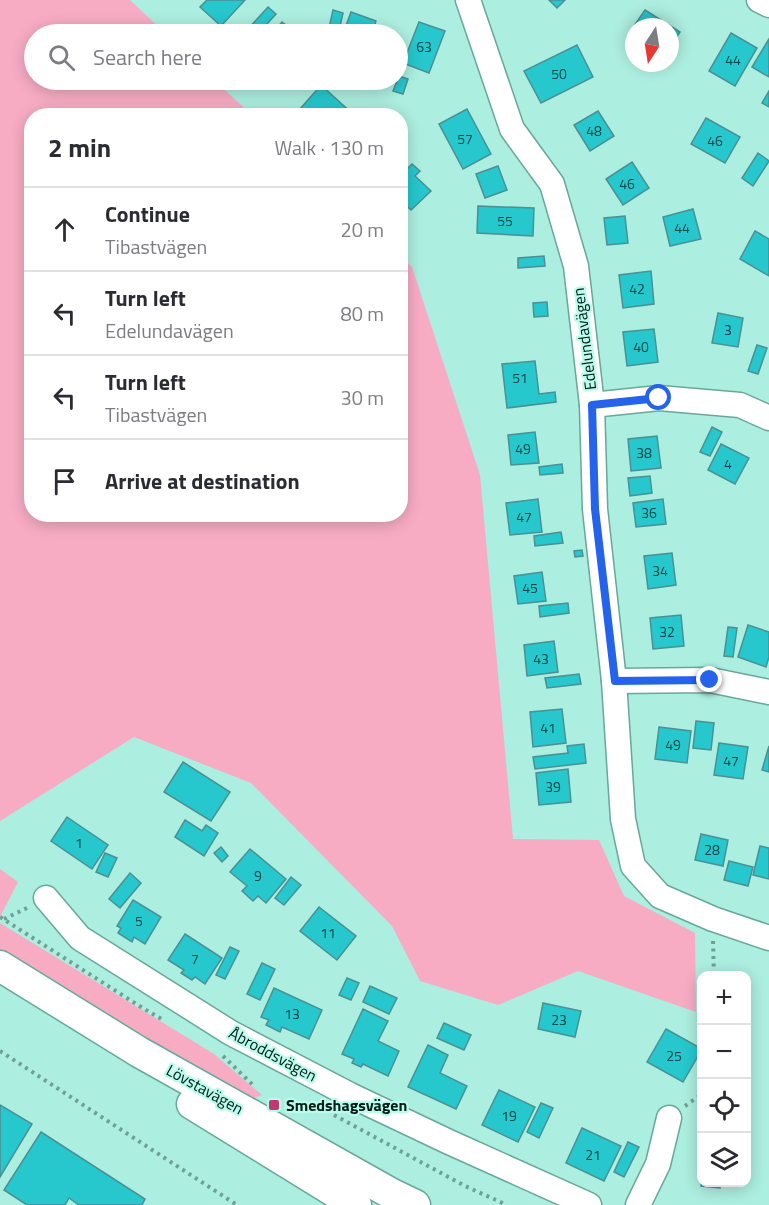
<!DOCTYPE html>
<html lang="en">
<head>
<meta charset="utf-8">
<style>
  body { margin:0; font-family:"Titillium Web",sans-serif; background:#f2f2f3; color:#2b2b33 }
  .controls { position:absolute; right:18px; bottom:18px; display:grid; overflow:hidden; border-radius:12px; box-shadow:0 3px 15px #0003 }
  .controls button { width:54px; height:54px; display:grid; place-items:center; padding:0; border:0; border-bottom:2px solid #e1e1e2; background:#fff; color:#2b2b33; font:30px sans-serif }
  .compass { position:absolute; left:625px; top:18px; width:54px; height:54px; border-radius:50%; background:#fff; box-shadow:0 3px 15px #0003; rotate:192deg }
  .stop { position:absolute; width:18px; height:18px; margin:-14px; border:4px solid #2563eb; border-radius:50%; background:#fff }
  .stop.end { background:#2563eb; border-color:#fff; box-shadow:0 2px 6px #0008 }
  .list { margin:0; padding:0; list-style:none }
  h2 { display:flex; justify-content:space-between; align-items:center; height:78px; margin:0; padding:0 24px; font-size:26px }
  h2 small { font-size:20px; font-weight:400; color:#7c7c81 }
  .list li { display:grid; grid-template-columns:39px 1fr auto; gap:18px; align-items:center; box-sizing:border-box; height:84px; padding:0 24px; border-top:2px solid #e1e1e2 }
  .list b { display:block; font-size:22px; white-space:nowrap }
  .list p { margin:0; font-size:20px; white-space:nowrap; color:#7c7c81 }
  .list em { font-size:20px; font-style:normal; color:#7c7c81 }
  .icon { flex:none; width:33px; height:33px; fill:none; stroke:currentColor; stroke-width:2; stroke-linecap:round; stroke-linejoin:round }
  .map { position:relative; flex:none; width:769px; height:1205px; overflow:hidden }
  .search { position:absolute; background:#fff; box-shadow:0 3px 15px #0003; left:24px; top:24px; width:384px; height:66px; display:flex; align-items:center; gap:15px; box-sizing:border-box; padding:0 21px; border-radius:33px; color:#7c7c81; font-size:22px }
  .panel { position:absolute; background:#fff; box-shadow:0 3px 15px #0003; left:24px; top:108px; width:384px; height:414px; border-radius:24px }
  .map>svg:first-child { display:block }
  .green { fill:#f7acc4 }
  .building { fill:#26c7cd; stroke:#4b9092; stroke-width:1.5 }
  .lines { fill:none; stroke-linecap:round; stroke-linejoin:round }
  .minor-casing { stroke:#68a89a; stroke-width:27 }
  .tertiary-casing { stroke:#68a89a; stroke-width:33 }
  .path { stroke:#6ea196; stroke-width:4; stroke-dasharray:3 4.5; stroke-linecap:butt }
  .minor { stroke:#fff; stroke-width:24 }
  .tertiary { stroke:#fff; stroke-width:30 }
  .route { stroke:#2563eb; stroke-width:8 }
  .poi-dot { fill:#c13872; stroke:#b9fcec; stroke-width:2 }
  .labels { text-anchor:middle; stroke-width:4.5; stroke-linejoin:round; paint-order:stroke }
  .number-label { font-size:14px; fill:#0a4644 }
  .street-label { font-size:16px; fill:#011b16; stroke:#b9fcec }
  .poi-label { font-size:16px; font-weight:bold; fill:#011b16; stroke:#b9fcec; text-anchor:start }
</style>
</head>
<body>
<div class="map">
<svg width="769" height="1205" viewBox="0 0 769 1205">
  <rect width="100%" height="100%" fill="#aceedf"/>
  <g class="green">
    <polygon points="0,0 130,0 166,34 34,34 34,80 214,80 252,115 32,116 32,514 400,514 401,256 412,267 480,475 513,839 599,840 624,896 695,933 696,1012 578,971 498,1005 420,981 392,926 251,783 134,737 0,821"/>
    <polygon points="0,869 18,882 0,917"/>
    <polygon points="0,923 214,1054 262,1095 250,1100 225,1093 0,952"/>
  </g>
  <g class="building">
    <polygon points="207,0 245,0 221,26 200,7"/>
    <polygon points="549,0 565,0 557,8"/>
    <polygon points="268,7 276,14 258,34 254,34 248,29"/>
    <polygon points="333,10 343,13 339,31 329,28"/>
    <polygon points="645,10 680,32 670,47 670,27 634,27 634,37 629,33"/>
    <polygon points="351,12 376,21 372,34 343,34"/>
    <polygon points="282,22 298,34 272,34"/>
    <polygon points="419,22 445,31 429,73 403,63"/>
    <polygon points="731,33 757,48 735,86 709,71"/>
    <polygon points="769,39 769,77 752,67"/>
    <polygon points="577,45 593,77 541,103 524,71"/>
    <polygon points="399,76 408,79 403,94 393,91"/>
    <polygon points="321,85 355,116 307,116 300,109"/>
    <polygon points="769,91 769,107 762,103"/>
    <polygon points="467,109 491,154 463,169 439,124"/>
    <polygon points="598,111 614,136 590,151 574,125"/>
    <polygon points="706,118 740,137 725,163 691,144"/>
    <polygon points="758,153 769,161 753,186 742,178"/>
    <polygon points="400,160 408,168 412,164 420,171 415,176 431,191 411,210 400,200"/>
    <polygon points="632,162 649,188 623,205 606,179"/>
    <polygon points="498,166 507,190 485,198 476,174"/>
    <polygon points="478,206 534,208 533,236 477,233"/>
    <polygon points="693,209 701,239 670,246 663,217"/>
    <polygon points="625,216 628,243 607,245 604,218"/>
    <polygon points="755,231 769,239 769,276 740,259"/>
    <polygon points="544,256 545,266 518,268 518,258"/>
    <polygon points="651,271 654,304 623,308 619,275"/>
    <polygon points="547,302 548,316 534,317 533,303"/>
    <polygon points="718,313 743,318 738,347 712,343"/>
    <polygon points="654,329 658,362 627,366 623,332"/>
    <polygon points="757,345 767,348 758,374 748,371"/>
    <polygon points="535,361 539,394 555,392 556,402 507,408 502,364"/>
    <polygon points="712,427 722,432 710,456 700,452"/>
    <polygon points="535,432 539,463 511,465 508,435"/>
    <polygon points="657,436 661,468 631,471 628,439"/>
    <polygon points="721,444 749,458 735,484 708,470"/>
    <polygon points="562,464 563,473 540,475 539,467"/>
    <polygon points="650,476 652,493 630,496 628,478"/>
    <polygon points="538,499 542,532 510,535 506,503"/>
    <polygon points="663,499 666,524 636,527 633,503"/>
    <polygon points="561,532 563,543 535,546 534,536"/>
    <polygon points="582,550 583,556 575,557 574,551"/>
    <polygon points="672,553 676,585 648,589 644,556"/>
    <polygon points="542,572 546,601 518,604 514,576"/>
    <polygon points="568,603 569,613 540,617 539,606"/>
    <polygon points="681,615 684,646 653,649 650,618"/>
    <polygon points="748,625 769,632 769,657 766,667 738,657"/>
    <polygon points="728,627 737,628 733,657 724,656"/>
    <polygon points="554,641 558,672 527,676 524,645"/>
    <polygon points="579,674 581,684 547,688 545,678"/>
    <polygon points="562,709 566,743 533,747 530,712"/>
    <polygon points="696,721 714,723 711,750 693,748"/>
    <polygon points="659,727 691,731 687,763 655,759"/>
    <polygon points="719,743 748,747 743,779 714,775"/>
    <polygon points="584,744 586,763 535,769 533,757 568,753 567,746"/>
    <polygon points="769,746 769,772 762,770"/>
    <polygon points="183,762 230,792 211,821 164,792"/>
    <polygon points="568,769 571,802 539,805 536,773"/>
    <polygon points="67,817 108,845 92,869 51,841"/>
    <polygon points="185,820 202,831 206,825 218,833 204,856 175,837"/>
    <polygon points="701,834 728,840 723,866 695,860"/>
    <polygon points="760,846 769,848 769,879 753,875"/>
    <polygon points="221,847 228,856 222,862 214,853"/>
    <polygon points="250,849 286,879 266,903 258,896 253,901 242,891 247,886 230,872"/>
    <polygon points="105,853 117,858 108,877 96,872"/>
    <polygon points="729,861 753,867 748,886 724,880"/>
    <polygon points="130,873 141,883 120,908 109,899"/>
    <polygon points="291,877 301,885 284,905 275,898"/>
    <polygon points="133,900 161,917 145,944 134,937 132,942 118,933 121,928 117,926"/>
    <polygon points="319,907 356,936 337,960 300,931"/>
    <polygon points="185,934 222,958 205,984 195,977 192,980 181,973 184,970 168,960"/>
    <polygon points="230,947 239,951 225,979 216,975"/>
    <polygon points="262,963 275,969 260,1000 247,994"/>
    <polygon points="347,978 359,983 351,1000 339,995"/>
    <polygon points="370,986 397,998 389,1014 363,1002"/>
    <polygon points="274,988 322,1010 309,1039 282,1027 280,1032 266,1025 269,1020 261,1017"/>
    <polygon points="543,1003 581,1011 575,1037 538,1029"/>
    <polygon points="363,1009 388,1021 378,1041 399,1051 388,1076 363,1064 361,1067 352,1063 354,1059 342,1054"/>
    <polygon points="444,1023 471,1035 464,1050 437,1038"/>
    <polygon points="666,1029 702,1049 683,1082 647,1062"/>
    <polygon points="428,1045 448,1055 440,1073 467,1086 456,1109 408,1087"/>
    <polygon points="499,1090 535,1107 518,1142 482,1125"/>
    <polygon points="541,1103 553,1108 539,1138 527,1132"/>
    <polygon points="0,1105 32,1124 0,1177"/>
    <polygon points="582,1128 621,1146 604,1181 566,1163"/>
    <polygon points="41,1132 145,1199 142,1205 79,1205 69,1198 65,1205 27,1205 4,1190"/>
    <polygon points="628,1142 639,1147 624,1177 614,1172"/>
    <polygon points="702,1180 702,1182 721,1182 720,1188 701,1186"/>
  </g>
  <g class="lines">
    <g class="minor-casing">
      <g id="minor">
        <polyline points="468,0 512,129 552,184 576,266 592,405 595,509 614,681 623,819 633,866 660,896 713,919 769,938"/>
        <polyline points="759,0 769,5"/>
        <polyline points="592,405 659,398 740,405 769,418"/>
        <polyline points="614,681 710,680 769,692"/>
        <polyline points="46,898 80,938 231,1033 350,1095 449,1142 589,1205"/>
        <polyline points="638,1205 658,1164 669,1118"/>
      </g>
    </g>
    <g class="tertiary-casing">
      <g id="tertiary">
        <polyline points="0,966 139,1052 392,1194 415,1205"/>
        <polyline points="192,1104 356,1205"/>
      </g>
    </g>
    <g class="path">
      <polyline points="0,917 141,1007 165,1021"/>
      <polyline points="4,919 27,908"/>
      <polyline points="713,941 714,976"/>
      <polyline points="0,1051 237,1205"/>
      <polyline points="223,1056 254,1086"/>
      <polyline points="685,1106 702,1094"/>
      <polyline points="334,1115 465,1186 507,1205"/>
    </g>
    <use href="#minor" class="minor"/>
    <use href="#tertiary" class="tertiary"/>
  </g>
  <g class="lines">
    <polyline class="route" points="659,398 592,405 595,509 615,681 710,680"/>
  </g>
  <rect class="poi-dot" x="268" y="1099" width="12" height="12" rx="3"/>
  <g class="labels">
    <g class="number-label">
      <text x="424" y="52">63</text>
      <text x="733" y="65">44</text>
      <text x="559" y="79">50</text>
      <text x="594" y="136">48</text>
      <text x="465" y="144">57</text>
      <text x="715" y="146">46</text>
      <text x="627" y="189">46</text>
      <text x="505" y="226">55</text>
      <text x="682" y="233">44</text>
      <text x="637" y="294">42</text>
      <text x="728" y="335">3</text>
      <text x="641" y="352">40</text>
      <text x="520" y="383">51</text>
      <text x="523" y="454">49</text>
      <text x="644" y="458">38</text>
      <text x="728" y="469">4</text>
      <text x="649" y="518">36</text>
      <text x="524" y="522">47</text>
      <text x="660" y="576">34</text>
      <text x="530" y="593">45</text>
      <text x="667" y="637">32</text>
      <text x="541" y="664">43</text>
      <text x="548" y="733">41</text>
      <text x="673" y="750">49</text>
      <text x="731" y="766">47</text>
      <text x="553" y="792">39</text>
      <text x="79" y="848">1</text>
      <text x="712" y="855">28</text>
      <text x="258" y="881">9</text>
      <text x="139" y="926">5</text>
      <text x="328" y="938">11</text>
      <text x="195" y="964">7</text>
      <text x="292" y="1019">13</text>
      <text x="559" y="1025">23</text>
      <text x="674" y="1061">25</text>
      <text x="509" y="1121">19</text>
      <text x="593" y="1160">21</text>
    </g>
    <g class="street-label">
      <text transform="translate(584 339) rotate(-97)" y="6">Edelundavägen</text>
      <text transform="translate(273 1054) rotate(28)" y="6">Åbroddsvägen</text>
      <text transform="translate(205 1089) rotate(29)" y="6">Lövstavägen</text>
    </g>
    <g class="poi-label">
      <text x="286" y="1111">Smedshagsvägen</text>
    </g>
  </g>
</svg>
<div class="controls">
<button>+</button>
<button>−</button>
<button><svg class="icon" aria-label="locate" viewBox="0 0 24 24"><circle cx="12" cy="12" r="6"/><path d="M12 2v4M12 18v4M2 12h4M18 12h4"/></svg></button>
<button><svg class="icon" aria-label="layers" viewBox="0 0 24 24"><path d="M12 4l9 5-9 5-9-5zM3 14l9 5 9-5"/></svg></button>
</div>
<svg class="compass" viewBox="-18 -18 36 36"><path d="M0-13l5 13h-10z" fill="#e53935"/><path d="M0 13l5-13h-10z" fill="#7c7c81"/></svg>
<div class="stop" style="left:659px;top:398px"></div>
<div class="stop end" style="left:710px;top:680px"></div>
<div class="search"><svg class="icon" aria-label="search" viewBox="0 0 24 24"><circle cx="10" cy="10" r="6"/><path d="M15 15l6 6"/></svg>Search here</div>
<section class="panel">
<h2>2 min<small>Walk · 130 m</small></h2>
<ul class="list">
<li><svg class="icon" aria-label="ahead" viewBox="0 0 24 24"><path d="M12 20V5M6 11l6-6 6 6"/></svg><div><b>Continue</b><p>Tibastvägen</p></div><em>20 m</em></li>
<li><svg class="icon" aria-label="left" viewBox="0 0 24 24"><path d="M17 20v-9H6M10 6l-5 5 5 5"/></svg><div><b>Turn left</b><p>Edelundavägen</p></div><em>80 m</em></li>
<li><svg class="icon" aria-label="left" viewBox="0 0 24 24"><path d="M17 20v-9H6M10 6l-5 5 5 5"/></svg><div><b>Turn left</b><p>Tibastvägen</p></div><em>30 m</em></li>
<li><svg class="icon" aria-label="arrive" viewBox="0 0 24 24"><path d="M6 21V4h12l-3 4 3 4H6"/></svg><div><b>Arrive at destination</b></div></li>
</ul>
</section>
</div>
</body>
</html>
